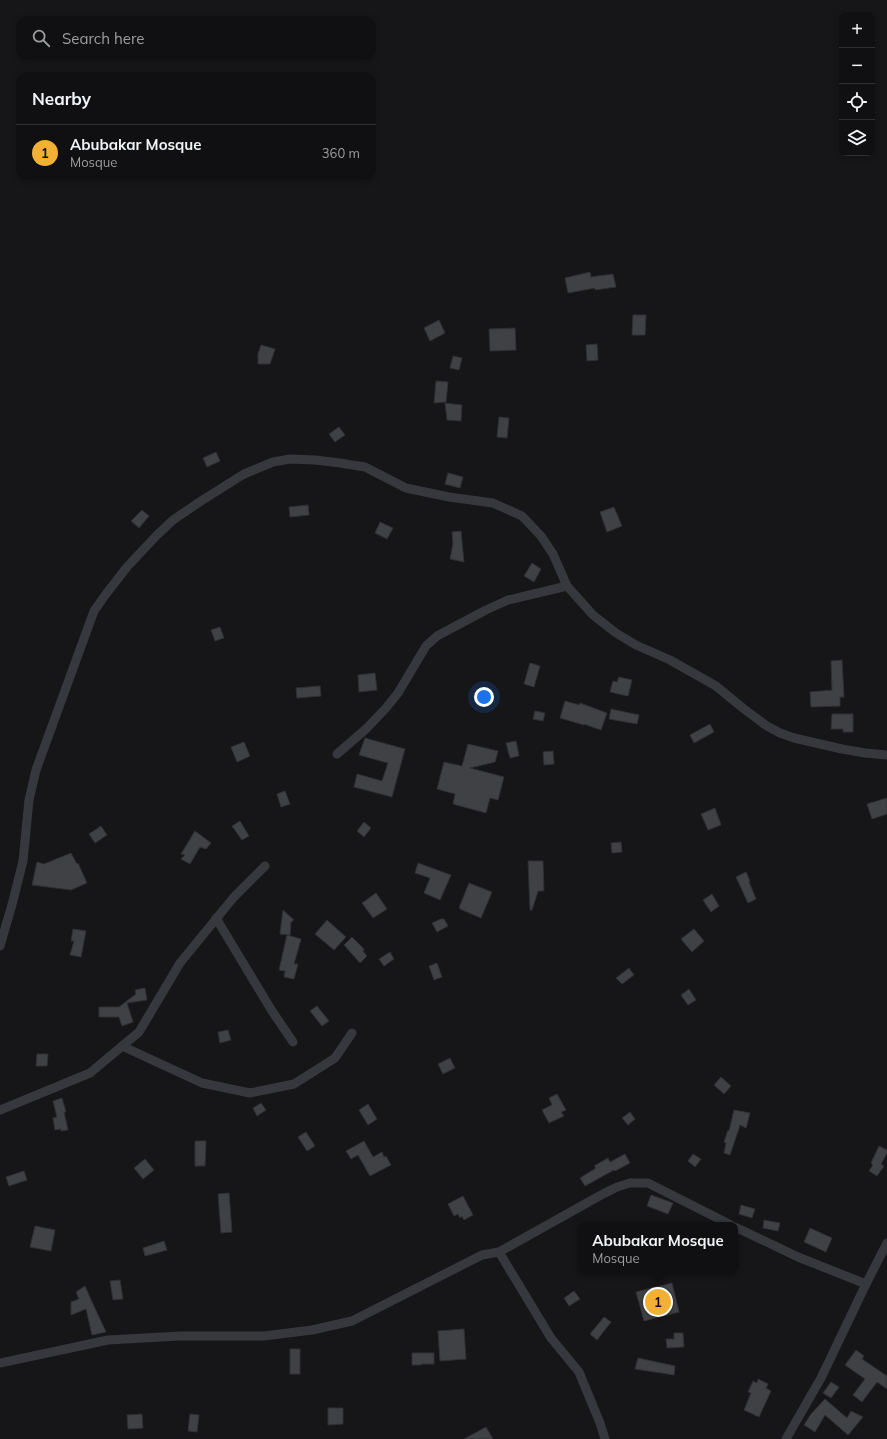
<!DOCTYPE html>
<html lang="en">
<head>
<meta charset="utf-8">
<style>
  body { margin:0; font-family:Mulish,sans-serif; background:#19191b; color:#f1f3f6 }
  .controls { position:absolute; right:12px; top:12px; display:grid; overflow:hidden; border-radius:8px; box-shadow:0 2px 6px #0003 }
  .controls button { width:36px; height:36px; display:grid; place-items:center; padding:0; border:0; border-bottom:1px solid #303032; background:#101012; color:#f1f3f6; font:20px sans-serif }
  .you { position:absolute; left:484px; top:697px; width:14px; height:14px; margin:-10px; border:3px solid #fff; border-radius:50%; background:#1a73e8; box-shadow:0 0 0 6px #1a73e833 }
  .badge { display:grid; place-items:center; width:26px; height:26px; border-radius:50%; background:#f2b134; color:#111; font-size:13px; font-weight:700 }
  .pin { position:absolute; translate:-50% -50%; border:2px solid #fff; box-shadow:0 1px 4px #0006 }
  .popup { position:absolute; left:578px; top:1222px; width:160px; height:52px; box-sizing:border-box; display:grid; place-content:center; border-radius:8px; background:#101012; filter:drop-shadow(0 1px 3px #0005); font-size:13px; white-space:nowrap; color:#9c9d9f }
  .popup b { font-size:15px; color:#f1f3f6 }
  .popup::after { content:''; position:absolute; left:50%; top:100%; margin-left:-8px; border:8px solid transparent; border-top-color:#101012 }
  .list { margin:0; padding:0; list-style:none }
  h2 { display:flex; justify-content:space-between; align-items:center; height:52px; margin:0; padding:0 16px; font-size:17px }
  h2 small { font-size:13px; font-weight:400; color:#9c9d9f }
  .list li { display:grid; grid-template-columns:26px 1fr auto; gap:12px; align-items:center; box-sizing:border-box; height:56px; padding:0 16px; border-top:1px solid #303032 }
  .list b { display:block; font-size:15px; white-space:nowrap }
  .list p { margin:0; font-size:13px; white-space:nowrap; color:#9c9d9f }
  .list em { font-size:13px; font-style:normal; color:#9c9d9f }
  .icon { flex:none; width:22px; height:22px; fill:none; stroke:currentColor; stroke-width:2; stroke-linecap:round; stroke-linejoin:round }
  .map { position:relative; flex:none; width:887px; height:1439px; overflow:hidden }
  .search { position:absolute; background:#101012; box-shadow:0 2px 6px #0003; left:16px; top:16px; width:360px; height:44px; display:flex; align-items:center; gap:10px; box-sizing:border-box; padding:0 14px; border-radius:12px; color:#9c9d9f; font-size:15px }
  .panel { position:absolute; background:#101012; box-shadow:0 2px 6px #0003; left:16px; top:72px; width:360px; height:108px; border-radius:12px }
  .map>svg:first-child { display:block }
  .building { fill:#404145; stroke:#303034 }
  .lines { fill:none; stroke-linecap:round; stroke-linejoin:round }
  .minor { stroke:#37383d; stroke-width:9 }
</style>
</head>
<body>
<div class="map">
<svg width="887" height="1439" viewBox="0 0 887 1439">
  <rect width="100%" height="100%" fill="#161618"/>
  <g class="building">
    <polygon points="590,272 591,277 613,274 616,287 595,290 595,288 568,293 565,278"/>
    <polygon points="633,315 646,315 645,335 632,335"/>
    <polygon points="439,320 445,333 430,341 424,328"/>
    <polygon points="515,328 516,350 490,351 489,329"/>
    <polygon points="597,344 598,360 587,361 586,345"/>
    <polygon points="261,345 275,349 270,364 258,364 258,354"/>
    <polygon points="453,356 462,358 459,370 450,368"/>
    <polygon points="436,381 448,382 446,402 434,403"/>
    <polygon points="445,403 462,405 461,421 447,420"/>
    <polygon points="499,417 509,418 507,438 497,437"/>
    <polygon points="339,427 345,435 335,442 329,434"/>
    <polygon points="216,452 220,461 207,467 203,458"/>
    <polygon points="448,473 463,477 460,488 445,484"/>
    <polygon points="308,505 309,515 290,517 289,507"/>
    <polygon points="614,507 622,526 607,532 600,512"/>
    <polygon points="142,510 149,516 139,528 131,521"/>
    <polygon points="380,522 393,528 387,539 375,533"/>
    <polygon points="461,531 464,562 450,559 453,544 452,532"/>
    <polygon points="532,563 541,569 534,582 524,576"/>
    <polygon points="220,627 224,638 215,641 211,630"/>
    <polygon points="842,660 844,697 840,697 840,706 811,707 810,692 832,690 831,661"/>
    <polygon points="530,663 540,666 534,687 524,684"/>
    <polygon points="375,673 377,690 359,692 358,675"/>
    <polygon points="619,677 632,680 628,696 610,692 613,681 617,682"/>
    <polygon points="320,686 321,696 297,698 296,688"/>
    <polygon points="565,701 579,705 580,703 607,713 601,730 584,724 584,725 560,718"/>
    <polygon points="611,709 639,715 637,724 609,719"/>
    <polygon points="535,711 545,713 543,721 533,719"/>
    <polygon points="832,714 853,714 853,732 843,732 843,729 831,729"/>
    <polygon points="710,724 714,732 694,743 690,735"/>
    <polygon points="365,738 405,749 392,797 354,787 357,774 382,781 388,763 359,755"/>
    <polygon points="516,741 519,756 510,758 506,743"/>
    <polygon points="244,742 250,756 237,762 231,747"/>
    <polygon points="468,744 498,751 495,762 470,768 504,777 498,800 490,798 486,813 453,804 455,794 437,789 444,762 462,766"/>
    <polygon points="553,751 554,764 544,765 543,752"/>
    <polygon points="285,791 290,804 281,807 277,794"/>
    <polygon points="887,798 887,814 872,819 867,804"/>
    <polygon points="715,808 721,825 708,830 701,814"/>
    <polygon points="240,821 249,836 242,840 232,826"/>
    <polygon points="364,822 371,828 364,837 357,831"/>
    <polygon points="101,826 107,835 95,843 89,834"/>
    <polygon points="195,831 211,843 206,849 200,847 190,864 181,859 185,855 181,854"/>
    <polygon points="621,842 622,852 612,853 611,843"/>
    <polygon points="71,853 77,864 78,863 87,883 71,890 32,885 37,862 44,864"/>
    <polygon points="528,861 543,861 544,891 538,891 532,910 530,910"/>
    <polygon points="418,863 451,875 440,900 424,893 430,878 415,873"/>
    <polygon points="746,872 750,881 749,882 756,899 748,903 736,877"/>
    <polygon points="469,883 492,892 481,918 460,909 461,909 459,908"/>
    <polygon points="376,893 387,909 373,918 362,903"/>
    <polygon points="712,894 719,906 711,912 703,900"/>
    <polygon points="283,910 294,920 291,922 290,935 280,934"/>
    <polygon points="441,919 444,919 448,926 437,932 432,923"/>
    <polygon points="327,920 346,937 334,950 315,934"/>
    <polygon points="73,929 86,931 81,957 70,955 74,941 71,941"/>
    <polygon points="694,929 704,941 692,952 681,939"/>
    <polygon points="287,935 301,939 294,964 298,964 294,979 284,977 285,971 279,970"/>
    <polygon points="352,937 364,949 363,951 367,956 360,963 344,945"/>
    <polygon points="390,952 394,959 384,966 379,959"/>
    <polygon points="437,963 442,977 434,980 429,966"/>
    <polygon points="629,968 634,975 622,984 616,978"/>
    <polygon points="145,988 147,1000 127,1003 133,1022 122,1026 119,1017 99,1017 99,1007 119,1007 136,994 135,990"/>
    <polygon points="689,989 696,1000 688,1005 681,995"/>
    <polygon points="317,1006 329,1021 322,1026 310,1011"/>
    <polygon points="228,1030 231,1040 220,1043 218,1032"/>
    <polygon points="37,1054 48,1054 47,1066 36,1066"/>
    <polygon points="450,1058 455,1068 443,1074 438,1064"/>
    <polygon points="721,1077 731,1086 724,1094 714,1085"/>
    <polygon points="557,1094 566,1110 561,1112 564,1116 549,1123 542,1110 552,1105 549,1098"/>
    <polygon points="62,1098 66,1112 64,1112 68,1130 61,1131 61,1129 55,1130 53,1118 57,1117 53,1101"/>
    <polygon points="261,1103 266,1110 257,1116 253,1108"/>
    <polygon points="368,1104 377,1119 368,1125 359,1110"/>
    <polygon points="734,1110 750,1113 746,1128 740,1125 730,1155 724,1153 726,1143 724,1142 728,1130 729,1131"/>
    <polygon points="630,1112 635,1119 628,1125 622,1118"/>
    <polygon points="306,1132 315,1146 307,1151 298,1137"/>
    <polygon points="195,1141 206,1141 205,1166 195,1166"/>
    <polygon points="364,1141 373,1157 382,1152 384,1157 386,1156 391,1165 370,1176 358,1155 351,1159 346,1151"/>
    <polygon points="879,1146 887,1150 887,1153 881,1164 884,1166 877,1176 869,1171 873,1165 871,1163"/>
    <polygon points="625,1154 630,1163 615,1171 614,1170 585,1186 580,1178 596,1168 594,1166 608,1158 610,1162"/>
    <polygon points="693,1154 701,1159 695,1167 688,1161"/>
    <polygon points="145,1159 154,1170 143,1179 134,1168"/>
    <polygon points="24,1171 27,1180 9,1186 6,1177"/>
    <polygon points="229,1193 232,1232 221,1233 218,1194"/>
    <polygon points="651,1195 673,1203 668,1214 647,1206"/>
    <polygon points="463,1196 473,1215 464,1220 462,1216 460,1218 458,1214 454,1216 448,1204"/>
    <polygon points="741,1205 755,1209 752,1218 739,1214"/>
    <polygon points="764,1220 780,1223 778,1231 763,1228"/>
    <polygon points="35,1226 55,1230 51,1251 30,1247"/>
    <polygon points="810,1228 832,1238 826,1252 804,1242"/>
    <polygon points="164,1241 167,1250 145,1256 143,1248"/>
    <polygon points="120,1280 123,1299 113,1300 110,1281"/>
    <polygon points="672,1283 679,1312 644,1321 636,1292"/>
    <polygon points="85,1286 92,1302 106,1332 92,1335 86,1309 71,1315 71,1302 79,1299 76,1292"/>
    <polygon points="574,1291 580,1299 569,1306 564,1298"/>
    <polygon points="604,1317 611,1322 597,1340 590,1334"/>
    <polygon points="464,1329 466,1359 440,1361 438,1331"/>
    <polygon points="674,1333 683,1333 684,1347 667,1348 666,1339 674,1339"/>
    <rect x="290" y="1349" width="10" height="25"/>
    <polygon points="856,1350 864,1356 862,1359 887,1376 887,1389 877,1382 862,1402 853,1395 865,1379 845,1365"/>
    <polygon points="412,1353 434,1353 434,1364 421,1364 421,1365 412,1365"/>
    <polygon points="638,1358 675,1366 674,1375 635,1369"/>
    <polygon points="758,1379 768,1384 766,1388 771,1391 759,1417 744,1410 751,1393 748,1392 753,1381 757,1383"/>
    <polygon points="831,1382 839,1387 831,1398 823,1393"/>
    <polygon points="825,1399 847,1418 851,1411 863,1417 848,1435 825,1415 815,1432 804,1425 811,1414"/>
    <polygon points="328,1408 343,1408 343,1424 328,1425"/>
    <polygon points="142,1414 143,1428 128,1429 127,1415"/>
    <polygon points="190,1414 199,1415 197,1432 188,1431"/>
    <polygon points="486,1427 493,1439 464,1439"/>
  </g>
  <g class="lines">
    <g class="minor">
      <polyline points="337,754 366,729 386,708 398,693 426,646 437,636 486,610 508,600 567,586"/>
      <polyline points="216,918 272,1011 293,1042"/>
      <polyline points="0,946 13,901 23,861 29,800 36,770 94,611 106,594 127,567 157,535 173,520 201,501 244,474 273,462 290,459 315,460 340,463 365,467 406,488 449,497 493,503 522,516 541,536 553,554 567,586 593,615 616,633 636,645 670,660 716,686 744,709 767,726 780,733 794,738 842,749 865,753 887,755"/>
      <polyline points="122,1046 202,1083 250,1093 294,1084 335,1058 352,1033"/>
      <polyline points="0,1110 90,1073 139,1032 180,963 234,897 265,866"/>
      <polyline points="735,1227 798,1257 866,1284"/>
      <polyline points="499,1252 551,1338 579,1372 600,1423 605,1439"/>
      <polyline points="0,1363 108,1340 180,1336 264,1336 312,1330 352,1321 482,1255 499,1252 601,1195 617,1187 630,1183 648,1183 731,1225"/>
      <polyline points="786,1439 821,1378 866,1284 887,1243"/>
    </g>
  </g>
</svg>
<div class="controls">
<button>+</button>
<button>−</button>
<button><svg class="icon" aria-label="locate" viewBox="0 0 24 24"><circle cx="12" cy="12" r="6"/><path d="M12 2v4M12 18v4M2 12h4M18 12h4"/></svg></button>
<button><svg class="icon" aria-label="layers" viewBox="0 0 24 24"><path d="M12 4l9 5-9 5-9-5zM3 14l9 5 9-5"/></svg></button>
</div>
<div class="you"></div>
<div class="pin badge" style="left:658px;top:1302px">1</div>
<div class="popup"><b>Abubakar Mosque</b>Mosque</div>
<div class="search"><svg class="icon" aria-label="search" viewBox="0 0 24 24"><circle cx="10" cy="10" r="6"/><path d="M15 15l6 6"/></svg>Search here</div>
<section class="panel">
<h2>Nearby<small></small></h2>
<ul class="list">
<li><span class="badge">1</span><div><b>Abubakar Mosque</b><p>Mosque</p></div><em>360 m</em></li>
</ul>
</section>
</div>
</body>
</html>
